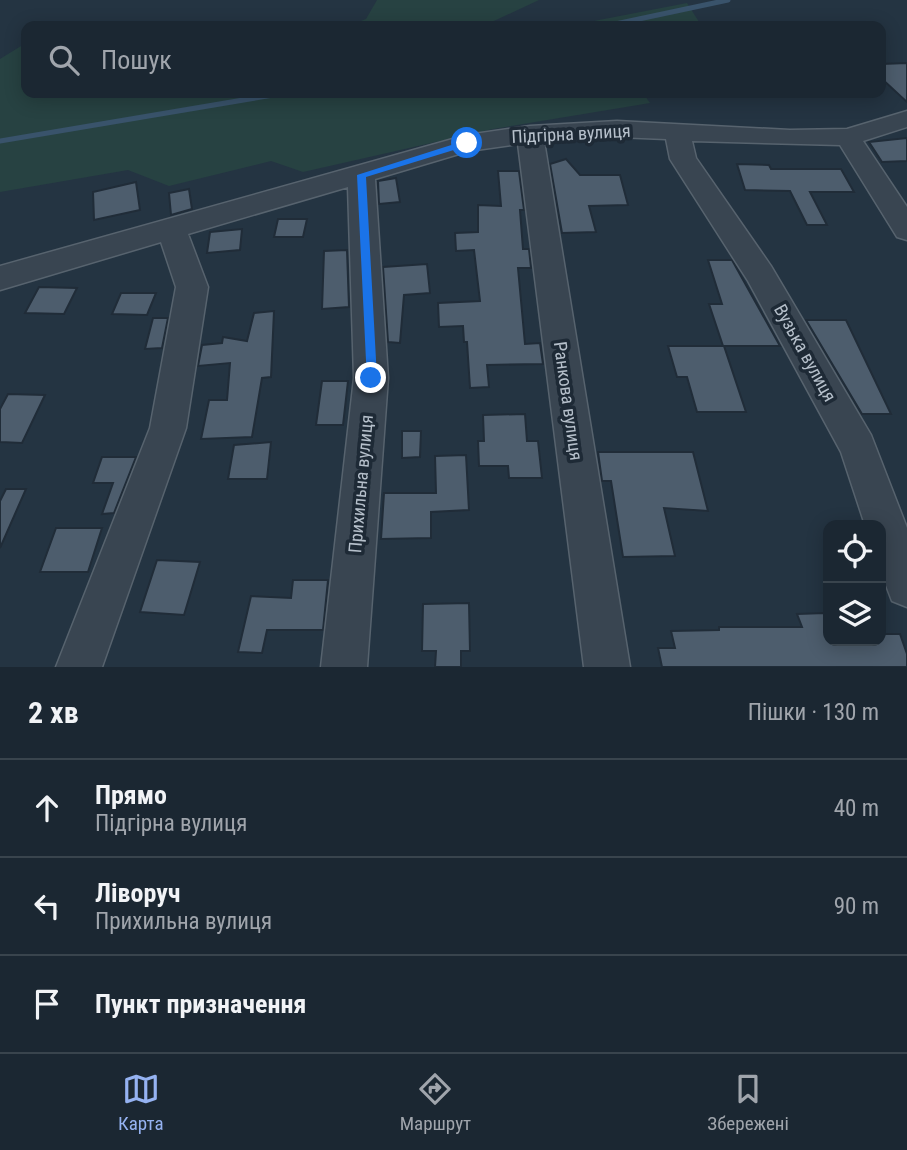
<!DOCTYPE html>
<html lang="uk">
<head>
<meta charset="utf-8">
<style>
  body { margin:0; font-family:"Roboto Condensed",sans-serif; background:#242f3a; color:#f1f3f6 }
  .controls { position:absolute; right:21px; bottom:21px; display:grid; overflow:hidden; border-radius:14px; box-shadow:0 4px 18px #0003 }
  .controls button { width:63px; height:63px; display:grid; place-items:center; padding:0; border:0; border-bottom:2px solid #39444d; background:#1b2732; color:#f1f3f6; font:35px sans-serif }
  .stop { position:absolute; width:21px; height:21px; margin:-16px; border:5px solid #1a73e8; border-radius:50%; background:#fff }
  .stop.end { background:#1a73e8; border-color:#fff; box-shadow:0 2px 7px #0008 }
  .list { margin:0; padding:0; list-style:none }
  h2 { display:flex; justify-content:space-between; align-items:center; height:91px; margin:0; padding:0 28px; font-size:30px }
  h2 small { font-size:23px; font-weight:400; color:#a0a5ac }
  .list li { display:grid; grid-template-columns:46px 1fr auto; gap:21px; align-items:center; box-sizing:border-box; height:98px; padding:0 28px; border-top:2px solid #39444d }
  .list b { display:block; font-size:26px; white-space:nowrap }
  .list p { margin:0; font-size:23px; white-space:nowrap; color:#a0a5ac }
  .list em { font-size:23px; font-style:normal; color:#a0a5ac }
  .icon { flex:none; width:38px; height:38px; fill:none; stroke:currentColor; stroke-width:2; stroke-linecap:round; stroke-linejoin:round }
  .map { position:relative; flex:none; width:907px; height:667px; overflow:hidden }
  .search { position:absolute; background:#1b2732; box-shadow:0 4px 18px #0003; left:21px; right:21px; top:21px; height:77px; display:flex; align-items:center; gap:18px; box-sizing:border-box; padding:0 24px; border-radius:14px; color:#a0a5ac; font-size:26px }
  .sheet { height:385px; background:#1b2732 }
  nav { display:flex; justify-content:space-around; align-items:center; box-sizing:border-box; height:98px; border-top:2px solid #39444d; background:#1b2732; font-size:19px; color:#a0a5ac }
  nav a { display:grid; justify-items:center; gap:4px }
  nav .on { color:#95b2f1 }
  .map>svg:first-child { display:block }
  .green { fill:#274242 }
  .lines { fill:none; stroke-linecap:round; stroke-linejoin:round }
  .stream { stroke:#39536b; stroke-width:5 }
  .building { fill:#4d5d6d; stroke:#202c38; stroke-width:2 }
  .minor-casing { stroke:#57636e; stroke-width:3 }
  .minor { fill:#394551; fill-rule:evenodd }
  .route { fill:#1a73e8 }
  .labels { text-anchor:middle; stroke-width:7; stroke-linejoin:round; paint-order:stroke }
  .street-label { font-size:18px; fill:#b6c0cb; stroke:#1e2a36 }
</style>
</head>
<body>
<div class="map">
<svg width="907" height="667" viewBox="0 0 907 667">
  <rect width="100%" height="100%" fill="#243442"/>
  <g class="green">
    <polygon points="377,0 539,0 483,26 348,26 366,19"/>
    <polygon points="687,3 699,22 682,26 568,26"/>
    <polygon points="26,43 26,93 643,93 650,103 493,129 303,172 271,161 169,186 128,170 0,192 0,59"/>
  </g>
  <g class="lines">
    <g class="stream">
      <polyline points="606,26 728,0"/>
      <polyline points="0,141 285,93"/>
    </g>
  </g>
  <g class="building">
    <polygon points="907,63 907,102 881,78 881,64"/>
    <polygon points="907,138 907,161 882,162 869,142"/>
    <polygon points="566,159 580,175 620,175 628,205 589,206 596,232 562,233 550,164"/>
    <polygon points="737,164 769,165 771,169 841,169 854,192 810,192 827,225 807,225 790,191 745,190"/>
    <polygon points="498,171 519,171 524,210 520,210 523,249 529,249 531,268 518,268 525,344 540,343 543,364 487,365 489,387 470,388 467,342 464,342 463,326 439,327 438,303 480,301 474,250 456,251 455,233 478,232 478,205 501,206"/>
    <polygon points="396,178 400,202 379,204 378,181"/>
    <polygon points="136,182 140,210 94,220 93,192"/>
    <polygon points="189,189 192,209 171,215 169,193"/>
    <polygon points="278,219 307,219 303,237 274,237"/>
    <polygon points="242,229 240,250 207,253 210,232"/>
    <polygon points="347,250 349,307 322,309 324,251"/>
    <polygon points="708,260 732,260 780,346 724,346 746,412 697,412 687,377 677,377 668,346 723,346 709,304 722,304"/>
    <polygon points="427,264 430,293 404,295 400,343 388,342 383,267"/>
    <polygon points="39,287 77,288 64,314 25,313"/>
    <polygon points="121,293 156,293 147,315 112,314"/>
    <polygon points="274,311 271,377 262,378 252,437 201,439 209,400 227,400 230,363 198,366 202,345 222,343 223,337 247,341 254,313"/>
    <polygon points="153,318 168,318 162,348 145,349"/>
    <polygon points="806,320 846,320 891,414 862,414"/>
    <polygon points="322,381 348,381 343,425 316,425"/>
    <polygon points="8,394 45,395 22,443 0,442 0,409"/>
    <polygon points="525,414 527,441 538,441 542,478 509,478 508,466 479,466 478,441 484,441 483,415"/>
    <polygon points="402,431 421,431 420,457 402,458"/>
    <polygon points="271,442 267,479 228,479 234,445"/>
    <polygon points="598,452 693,452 708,511 664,508 675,556 623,557 611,481 602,481"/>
    <polygon points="466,455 469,510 431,512 431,538 381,539 384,493 436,493 435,456"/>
    <polygon points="102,457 136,457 114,513 102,514 113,483 93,483"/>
    <polygon points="6,489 26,489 0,548 0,501"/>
    <polygon points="56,528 102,528 88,572 40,572"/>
    <polygon points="157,560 200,562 184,615 140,612"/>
    <polygon points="293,580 328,580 323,630 267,630 262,653 238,652 251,596 291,598"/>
    <polygon points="469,603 470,651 461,651 461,667 435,667 436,651 422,651 423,604"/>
    <polygon points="825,613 828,641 881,641 881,634 900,634 907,654 907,667 662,667 658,648 675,648 671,631 719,630 719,627 802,627 797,614"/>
  </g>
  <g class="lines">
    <g class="minor-casing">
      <polygon id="minor" points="907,111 907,127 863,141 907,207 907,240 897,237 840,145 692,141 696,158 771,266 871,435 907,528 907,607 892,601 881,572 881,525 865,525 841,452 748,281 670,159 666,139 617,137 544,141 630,667 584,667 518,144 469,151 375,179 388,378 367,667 321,667 354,378 348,187 188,234 208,287 186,428 102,667 56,667 150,428 176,287 161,242 0,290 0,266 467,135 530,126 617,121 790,130 847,129"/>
    </g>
    <use href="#minor" class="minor"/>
  </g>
  <polygon class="route" points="467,140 470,145 366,177 377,378 376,381 367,381 357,175"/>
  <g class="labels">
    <g class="street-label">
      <text transform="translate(571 134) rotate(-3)" y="6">Підгірна вулиця</text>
      <text transform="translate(805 353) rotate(61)" y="6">Вузька вулиця</text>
      <text transform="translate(568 401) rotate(82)" y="6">Ранкова вулиця</text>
      <text transform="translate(361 484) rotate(-85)" y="6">Прихильна вулиця</text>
    </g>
  </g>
</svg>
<div class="controls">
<button><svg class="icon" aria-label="locate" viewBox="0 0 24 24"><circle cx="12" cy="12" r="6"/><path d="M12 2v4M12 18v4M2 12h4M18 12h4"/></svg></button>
<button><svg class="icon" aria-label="layers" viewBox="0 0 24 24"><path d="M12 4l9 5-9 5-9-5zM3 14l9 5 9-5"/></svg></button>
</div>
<div class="stop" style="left:467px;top:143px"></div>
<div class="stop end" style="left:371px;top:378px"></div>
<div class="search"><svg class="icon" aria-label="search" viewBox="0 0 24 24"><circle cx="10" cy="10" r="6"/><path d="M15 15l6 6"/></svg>Пошук</div>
</div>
<section class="sheet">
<h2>2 хв<small>Пішки · 130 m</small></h2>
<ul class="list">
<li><svg class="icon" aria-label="ahead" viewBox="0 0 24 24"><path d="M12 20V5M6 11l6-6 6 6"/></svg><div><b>Прямо</b><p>Підгірна вулиця</p></div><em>40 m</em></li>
<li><svg class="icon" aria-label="left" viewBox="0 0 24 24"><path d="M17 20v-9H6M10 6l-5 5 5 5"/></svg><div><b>Ліворуч</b><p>Прихильна вулиця</p></div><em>90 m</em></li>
<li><svg class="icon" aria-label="arrive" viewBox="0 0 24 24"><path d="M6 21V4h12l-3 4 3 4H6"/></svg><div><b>Пункт призначення</b></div></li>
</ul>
</section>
<nav>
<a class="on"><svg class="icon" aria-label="map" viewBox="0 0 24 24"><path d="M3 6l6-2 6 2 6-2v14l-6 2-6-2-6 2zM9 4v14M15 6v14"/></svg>Карта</a>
<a><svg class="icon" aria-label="directions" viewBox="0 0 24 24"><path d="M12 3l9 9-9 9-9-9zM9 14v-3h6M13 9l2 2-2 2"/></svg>Маршрут</a>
<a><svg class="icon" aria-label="saved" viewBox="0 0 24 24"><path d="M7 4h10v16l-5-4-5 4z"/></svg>Збережені</a>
</nav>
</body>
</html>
